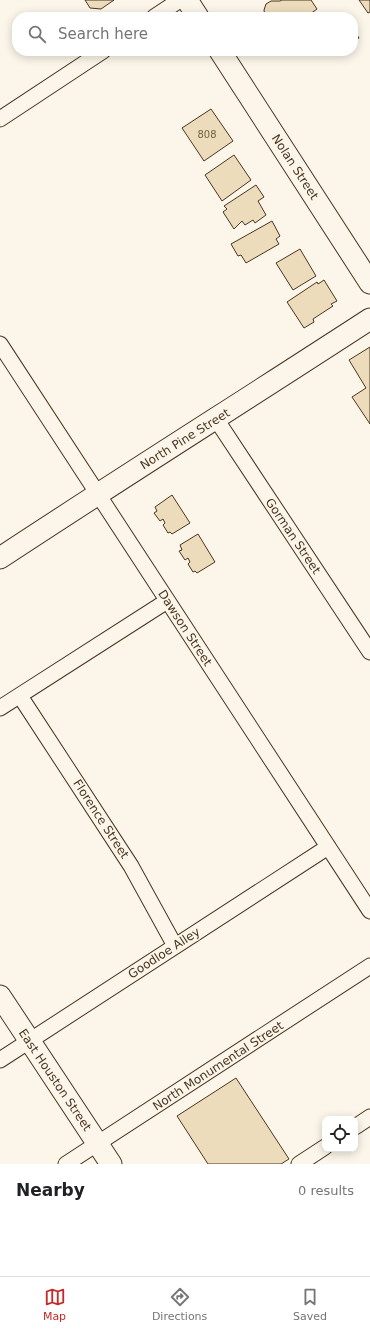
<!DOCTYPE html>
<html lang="en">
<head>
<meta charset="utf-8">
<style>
  body { margin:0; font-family:"DejaVu Sans",sans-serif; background:#f6f6f6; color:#202124 }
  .controls { position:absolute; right:12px; bottom:12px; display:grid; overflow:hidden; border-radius:8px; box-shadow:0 2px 10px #0003 }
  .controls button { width:36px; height:36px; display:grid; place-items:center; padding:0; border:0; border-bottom:1px solid #e0e0e0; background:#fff; color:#202124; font:20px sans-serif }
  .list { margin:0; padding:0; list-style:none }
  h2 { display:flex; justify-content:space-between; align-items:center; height:52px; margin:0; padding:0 16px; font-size:17px }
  h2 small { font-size:13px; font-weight:400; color:#757577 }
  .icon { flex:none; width:22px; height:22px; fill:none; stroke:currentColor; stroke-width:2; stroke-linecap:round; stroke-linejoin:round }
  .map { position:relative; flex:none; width:370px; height:1164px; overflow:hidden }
  .search { position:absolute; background:#fff; box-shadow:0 2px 10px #0003; left:12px; right:12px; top:12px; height:44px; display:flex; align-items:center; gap:10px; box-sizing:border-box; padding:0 14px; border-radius:16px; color:#757577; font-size:15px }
  .sheet { height:112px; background:#fff }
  nav { display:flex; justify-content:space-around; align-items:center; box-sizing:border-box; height:56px; border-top:1px solid #e0e0e0; background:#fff; font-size:11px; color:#757577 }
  nav a { display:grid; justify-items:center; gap:2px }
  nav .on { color:#c62828 }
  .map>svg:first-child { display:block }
  .building { fill:#ecdcbc; stroke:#4a3520 }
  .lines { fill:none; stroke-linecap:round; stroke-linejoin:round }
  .street-casing { stroke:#4a3520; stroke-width:17 }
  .secondary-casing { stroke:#4a3520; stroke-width:23 }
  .street { stroke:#fbf6e9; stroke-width:15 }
  .secondary { stroke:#fbf6e9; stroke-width:21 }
  .labels { text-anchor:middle; stroke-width:3; stroke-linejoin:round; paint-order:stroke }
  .number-label { font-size:10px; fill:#725f47 }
  .street-label { font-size:12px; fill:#4a3520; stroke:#fbf6e9 }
</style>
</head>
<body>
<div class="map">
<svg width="370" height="1164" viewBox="0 0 370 1164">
  <rect width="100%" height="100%" fill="#fbf6e9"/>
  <g class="building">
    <polygon points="85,0 114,0 101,9 90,8"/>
    <polygon points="282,0 311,0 317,9 306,17 265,17 264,10 266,4 271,1 280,1"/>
    <polygon points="359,0 370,0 370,12 368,13"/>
    <polygon points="353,29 359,38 353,41"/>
    <polygon points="211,109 233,141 204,161 182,128"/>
    <polygon points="234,155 251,180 222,201 205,175"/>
    <polygon points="256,185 264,197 258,201 266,215 255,223 253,220 245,225 242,221 234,229 223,212 227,209 224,206"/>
    <polygon points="272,221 280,236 276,239 279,244 246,263 241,255 238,256 231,244"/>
    <polygon points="300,249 316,276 293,290 276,263"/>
    <polygon points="324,280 337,301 331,304 333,306 313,319 314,322 304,328 287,302 317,282 318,284"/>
    <polygon points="370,347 370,424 352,397 366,388 349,360"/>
    <polygon points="172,495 190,523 172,534 170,532 168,533 163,525 165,523 163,519 160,521 154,513 157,511 155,507"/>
    <polygon points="198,534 215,562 197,573 195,571 193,572 188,564 190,562 188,558 185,560 179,551 182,550 180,545"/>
    <polygon points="236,1078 289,1159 281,1164 208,1164 177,1116"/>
  </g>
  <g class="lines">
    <g class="street-casing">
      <g id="street">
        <polyline points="154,17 180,0"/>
        <polyline points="0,119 103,51"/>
        <polyline points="0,344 370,911"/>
        <polyline points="216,419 370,652"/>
        <polyline points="20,696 131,866 175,946"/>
        <polyline points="0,708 167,601"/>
        <polyline points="0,1060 328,847"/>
        <polyline points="355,1127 370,1117"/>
        <polyline points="66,1164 370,966"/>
        <polyline points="299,1164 325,1147"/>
      </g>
    </g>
    <g class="secondary-casing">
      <g id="secondary">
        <polyline points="187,0 198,17"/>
        <polyline points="220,51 370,283"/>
        <path d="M0,558C123,477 247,399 370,319"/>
        <polyline points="0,996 111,1164"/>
      </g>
    </g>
    <use href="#street" class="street"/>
    <use href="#secondary" class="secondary"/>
  </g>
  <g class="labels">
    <g class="number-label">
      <text x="207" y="138">808</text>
    </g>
    <g class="street-label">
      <text transform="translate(295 167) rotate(57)" y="4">Nolan Street</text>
      <text transform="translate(185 439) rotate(-32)" y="4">North Pine Street</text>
      <text transform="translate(293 536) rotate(56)" y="4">Gorman Street</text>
      <text transform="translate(185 628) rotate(57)" y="4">Dawson Street</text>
      <text transform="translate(101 819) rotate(57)" y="4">Florence Street</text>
      <text transform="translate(164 953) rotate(-33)" y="4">Goodloe Alley</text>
      <text transform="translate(218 1066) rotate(-33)" y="4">North Monumental Street</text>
      <text transform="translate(55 1080) rotate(56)" y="4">East Houston Street</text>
    </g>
  </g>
</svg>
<div class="controls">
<button><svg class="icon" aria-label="locate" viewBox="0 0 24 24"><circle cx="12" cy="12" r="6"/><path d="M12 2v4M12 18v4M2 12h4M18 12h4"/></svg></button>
</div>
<div class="search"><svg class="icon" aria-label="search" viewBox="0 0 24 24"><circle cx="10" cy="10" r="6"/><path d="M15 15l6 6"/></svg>Search here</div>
</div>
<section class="sheet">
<h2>Nearby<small>0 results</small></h2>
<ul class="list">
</ul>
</section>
<nav>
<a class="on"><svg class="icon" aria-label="map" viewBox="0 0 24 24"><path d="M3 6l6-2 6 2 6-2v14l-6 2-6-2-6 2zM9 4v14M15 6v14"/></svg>Map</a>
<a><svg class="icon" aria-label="directions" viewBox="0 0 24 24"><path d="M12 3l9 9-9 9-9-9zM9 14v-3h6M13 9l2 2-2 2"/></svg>Directions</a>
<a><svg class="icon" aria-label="saved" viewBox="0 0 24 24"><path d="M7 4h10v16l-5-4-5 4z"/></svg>Saved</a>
</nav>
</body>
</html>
